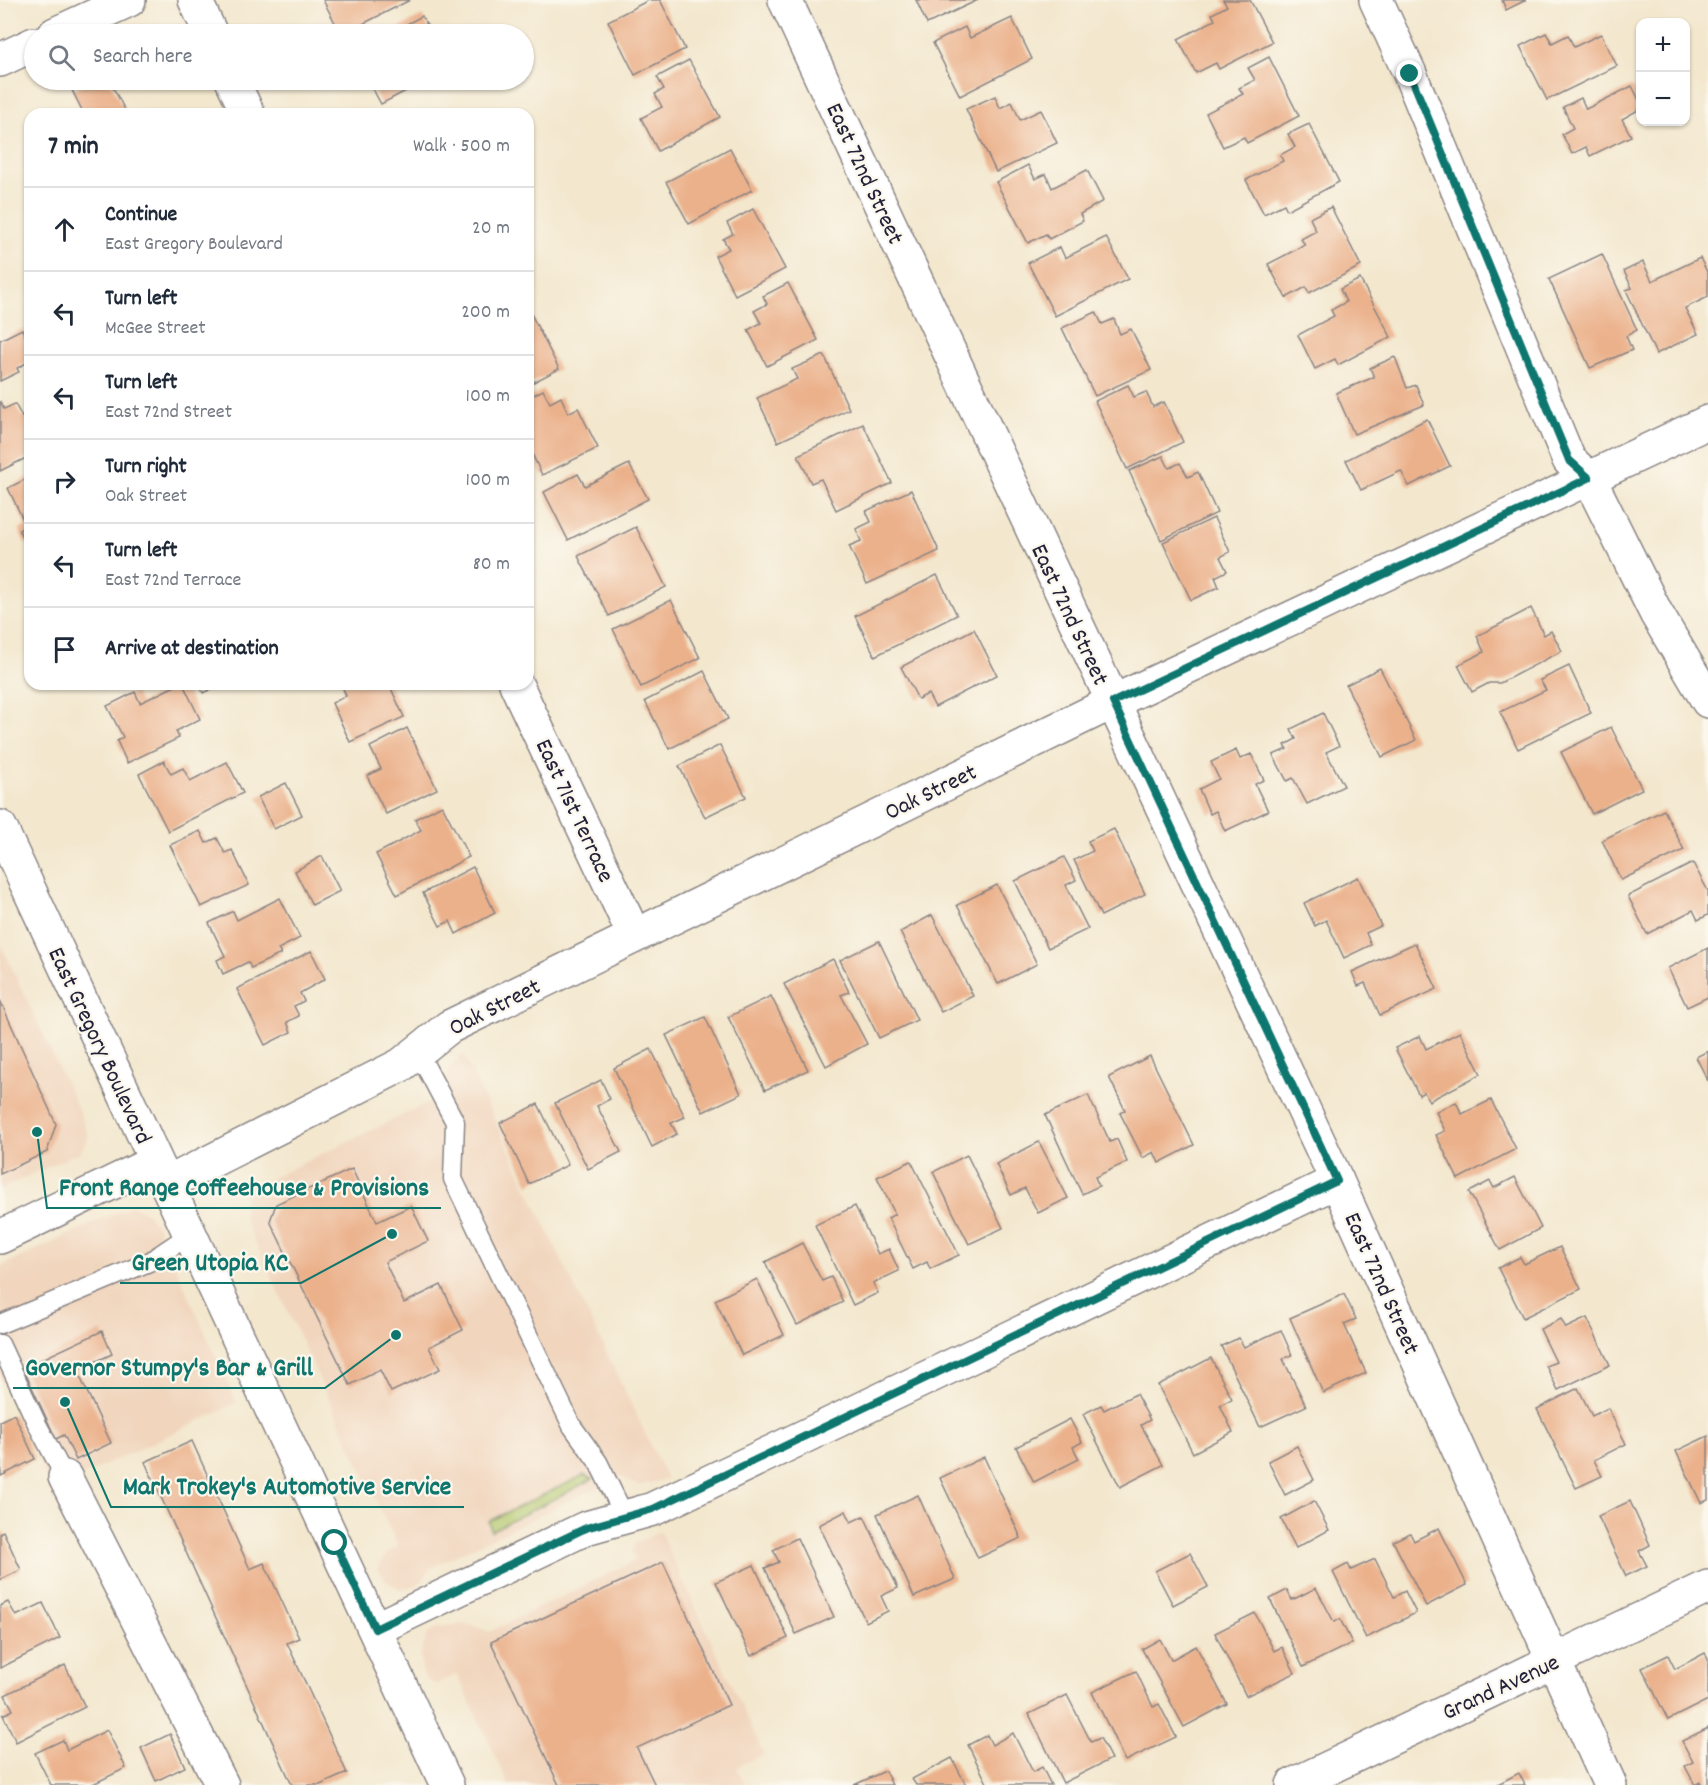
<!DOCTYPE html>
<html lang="en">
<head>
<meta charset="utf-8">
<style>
  body { margin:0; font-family:Dekko,sans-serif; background:#f2f2f3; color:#1f2937 }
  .controls { position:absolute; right:18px; top:18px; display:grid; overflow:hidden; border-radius:12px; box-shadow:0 2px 4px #0004 }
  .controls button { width:54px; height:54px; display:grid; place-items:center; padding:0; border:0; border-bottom:2px solid #e0e1e3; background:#fff; color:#1f2937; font:30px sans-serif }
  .stop { position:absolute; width:18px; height:18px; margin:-14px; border:4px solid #0f766e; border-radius:50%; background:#fff }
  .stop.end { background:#0f766e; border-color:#fff; box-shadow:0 2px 6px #0008 }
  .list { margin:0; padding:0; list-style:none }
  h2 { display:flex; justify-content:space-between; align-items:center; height:78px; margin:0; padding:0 24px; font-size:26px }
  h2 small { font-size:20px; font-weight:400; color:#747a83 }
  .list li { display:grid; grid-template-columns:39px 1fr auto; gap:18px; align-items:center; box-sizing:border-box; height:84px; padding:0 24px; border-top:2px solid #e0e1e3 }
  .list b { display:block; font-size:22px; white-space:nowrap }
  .list p { margin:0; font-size:20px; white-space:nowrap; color:#747a83 }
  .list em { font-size:20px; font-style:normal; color:#747a83 }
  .icon { flex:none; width:33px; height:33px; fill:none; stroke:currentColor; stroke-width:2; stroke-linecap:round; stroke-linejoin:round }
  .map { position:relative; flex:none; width:1708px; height:1785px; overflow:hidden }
  .search { position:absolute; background:#fff; box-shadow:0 2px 4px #0004; left:24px; top:24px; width:510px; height:66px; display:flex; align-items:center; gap:15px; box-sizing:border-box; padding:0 21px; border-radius:33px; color:#747a83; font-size:22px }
  .panel { position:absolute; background:#fff; box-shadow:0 2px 4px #0004; left:24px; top:108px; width:510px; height:582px; border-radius:18px }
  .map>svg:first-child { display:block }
  .built { fill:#f1d5bd }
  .green { fill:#b1c66b; stroke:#6a7453; stroke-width:1.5 }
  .building { fill:#ebb18b }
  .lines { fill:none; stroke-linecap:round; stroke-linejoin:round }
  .service-casing { stroke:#8a8484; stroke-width:21 }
  .minor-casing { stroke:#8a8484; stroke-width:36 }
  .secondary-casing { stroke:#8a8484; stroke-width:36 }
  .service { stroke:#fff; stroke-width:18 }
  .minor { stroke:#fff; stroke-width:33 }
  .secondary { stroke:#fff; stroke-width:33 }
  .route { stroke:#0f766e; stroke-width:8 }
  .labels { text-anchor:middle; stroke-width:4.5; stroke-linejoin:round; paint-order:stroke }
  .street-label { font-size:24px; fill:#22223b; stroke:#fbf7ec }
  .leader { fill:none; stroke:#0f766e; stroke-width:2 }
  .callout-dot { fill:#0f766e; stroke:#fbf7ec; stroke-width:2 }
  .callout-label { font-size:26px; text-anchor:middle; font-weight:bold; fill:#0f766e; stroke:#fbf7ec; stroke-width:4.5; stroke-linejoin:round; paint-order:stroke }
</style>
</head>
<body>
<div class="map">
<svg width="1708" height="1785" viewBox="0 0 1708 1785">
  <rect width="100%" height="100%" fill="#fbf7ec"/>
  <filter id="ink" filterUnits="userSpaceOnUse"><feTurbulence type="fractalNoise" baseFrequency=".0167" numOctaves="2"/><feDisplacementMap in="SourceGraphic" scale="12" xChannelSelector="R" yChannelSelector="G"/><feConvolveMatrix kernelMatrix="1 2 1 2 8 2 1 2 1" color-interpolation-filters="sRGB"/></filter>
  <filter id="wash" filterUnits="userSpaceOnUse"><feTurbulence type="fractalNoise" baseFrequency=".008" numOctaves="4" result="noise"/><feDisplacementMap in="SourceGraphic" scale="24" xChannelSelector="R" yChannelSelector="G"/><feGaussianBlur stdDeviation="1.35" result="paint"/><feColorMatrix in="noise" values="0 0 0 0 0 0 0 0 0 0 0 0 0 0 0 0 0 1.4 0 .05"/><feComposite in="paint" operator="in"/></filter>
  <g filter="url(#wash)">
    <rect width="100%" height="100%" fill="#f3e7cd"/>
    <g class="built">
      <polygon points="0,942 81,1116 89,1137 80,1152 0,1189"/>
      <polygon points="463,1054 667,1479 638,1486 621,1476 430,1568 423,1581 417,1585 406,1589 400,1589 385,1580 379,1570 379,1565 387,1553 398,1547 244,1218 244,1196 255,1186 426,1104 444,1093 449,1069"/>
      <polygon points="132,1205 146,1212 157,1226 237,1403 52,1490 0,1376 0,1267"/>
      <polygon points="660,1532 764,1754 736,1767 745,1785 509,1785 457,1674 436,1684 427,1680 423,1674 420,1656 427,1634 438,1627 462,1624 472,1625 489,1632 636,1560 632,1552 634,1544"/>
    </g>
    <polygon class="green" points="584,1475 593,1479 491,1531 489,1521"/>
    <g id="blocks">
      <g class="building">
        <polygon points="323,0 410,0 343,34 341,34"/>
        <polygon points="649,0 660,0 685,49 635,75 608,21"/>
        <polygon points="916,0 978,0 927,24"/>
        <polygon points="1223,0 1250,0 1272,42 1219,69 1216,63 1196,73 1178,39 1215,20 1212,14 1227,6"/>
        <polygon points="1502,0 1526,0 1506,10"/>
        <polygon points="422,16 432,34 388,34"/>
        <polygon points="1012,18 1032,59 960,96 933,43 965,27 970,38"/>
        <polygon points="1546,33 1552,43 1568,35 1574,47 1601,34 1617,66 1547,100 1520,46"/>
        <polygon points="1269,57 1299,116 1247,143 1244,137 1223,147 1206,113 1243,94 1239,88 1255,80 1248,68"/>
        <polygon points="689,60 720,117 658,151 641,118 662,107 655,94 664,89 657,77"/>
        <polygon points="93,80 109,80 127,114 84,114 72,90"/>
        <polygon points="368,80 427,80 381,104"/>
        <polygon points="1632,86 1640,102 1640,109 1622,119 1631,136 1590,156 1586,147 1572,154 1562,134 1573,128 1563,107 1581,98 1586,109"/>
        <polygon points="995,96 1000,108 1012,102 1020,120 1041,110 1057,143 996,172 966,109"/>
        <polygon points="1309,124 1339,182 1287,210 1284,204 1264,214 1246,180 1283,161 1280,155 1295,147 1288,134"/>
        <polygon points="730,148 752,190 689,224 666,182"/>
        <polygon points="1028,165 1035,179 1046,174 1052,188 1087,170 1103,201 1080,214 1083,221 1049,239 1046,234 1028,243 996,182"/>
        <polygon points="1331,207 1361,266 1309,293 1306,287 1286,298 1268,264 1305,245 1301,239 1316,231 1310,218"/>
        <polygon points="753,209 785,269 735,295 715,256 729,249 723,239 733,234 727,223"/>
        <polygon points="1106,237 1128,279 1055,316 1028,263 1060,247 1065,258"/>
        <polygon points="1602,254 1637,330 1626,336 1632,350 1590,368 1549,279"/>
        <polygon points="1700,258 1708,274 1708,297 1685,308 1698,334 1656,354 1626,290 1632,288 1624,271 1643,262 1652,281"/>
        <polygon points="1360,279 1391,337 1338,365 1335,359 1315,369 1298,335 1334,316 1331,310 1346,302 1340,289"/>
        <polygon points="788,283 818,340 767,366 748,330 761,323 754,311 767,304 763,296"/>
        <polygon points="528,308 559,369 528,385"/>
        <polygon points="1096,312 1102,324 1114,319 1120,334 1131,329 1151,370 1095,396 1062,328"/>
        <polygon points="22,329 30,346 30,361 17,368 19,372 0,381 0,340"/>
        <polygon points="824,355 849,409 778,442 757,398 797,379 792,369"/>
        <polygon points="1395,357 1407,388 1416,385 1424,405 1354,434 1336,393 1374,377 1370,368"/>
        <polygon points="1128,385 1134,397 1146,392 1153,407 1164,402 1183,442 1127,469 1095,401"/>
        <polygon points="543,390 550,403 561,397 568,413 578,408 598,448 542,475 528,445 528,398"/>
        <polygon points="0,401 4,409 15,404 22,417 30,413 30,456 0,471"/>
        <polygon points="1427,419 1450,466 1409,486 1401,471 1361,490 1346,460"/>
        <polygon points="863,424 892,483 836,510 821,479 811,483 798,455"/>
        <polygon points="1163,456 1169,468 1180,463 1188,477 1198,472 1217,513 1161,540 1129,471"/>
        <polygon points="629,464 648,499 568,540 544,492 578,474 585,486"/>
        <polygon points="30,477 30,541 25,543 19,530 26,526 8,488"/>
        <polygon points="911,490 939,551 867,584 849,546 861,541 856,529 871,522 866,511"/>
        <polygon points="1214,518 1230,552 1220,557 1227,571 1215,577 1219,587 1191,600 1163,542"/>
        <polygon points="636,527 666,587 609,616 578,556"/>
        <polygon points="937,575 957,615 875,656 855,616"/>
        <polygon points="671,600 700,658 641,687 613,629"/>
        <polygon points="1531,608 1544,635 1551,631 1562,651 1500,683 1489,683 1472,692 1458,665 1484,652 1477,636"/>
        <polygon points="974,629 997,675 935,707 928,694 918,699 901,667"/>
        <polygon points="1569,666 1591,713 1518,749 1500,712 1546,690 1540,680"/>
        <polygon points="1380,668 1416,740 1382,757 1346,685"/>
        <polygon points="704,671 728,719 669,749 645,701"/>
        <polygon points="179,684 183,684 200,719 176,731 179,738 127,763 117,741 123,737 107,706 135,692 140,703"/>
        <polygon points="199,684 222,684 203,693"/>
        <polygon points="345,684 389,684 404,717 350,742 332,703 346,696 342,686"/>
        <polygon points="1323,713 1339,746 1326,752 1344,786 1307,804 1293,778 1287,781 1273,755 1287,749 1285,745 1296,739 1291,729"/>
        <polygon points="1611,727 1642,789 1592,814 1561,752"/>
        <polygon points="407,728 437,789 386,814 367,776 381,769 370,747"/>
        <polygon points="720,745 746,797 705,817 679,766"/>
        <polygon points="1236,750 1240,759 1251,754 1264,780 1255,784 1268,811 1225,831 1216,811 1210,814 1199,789 1219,779 1211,762"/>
        <polygon points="164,761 171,774 183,768 190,781 227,762 243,793 168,831 139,774"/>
        <polygon points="286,783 302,815 274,829 258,797"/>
        <polygon points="442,805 469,857 397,895 376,854 421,830 415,819"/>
        <polygon points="1664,810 1684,850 1621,880 1602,840"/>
        <polygon points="1114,829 1145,894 1101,916 1074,860 1093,851 1088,841"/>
        <polygon points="200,831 206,843 217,838 225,853 232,850 249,885 201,907 170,845"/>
        <polygon points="322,856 340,891 312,905 295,871"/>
        <polygon points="1064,857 1076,880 1066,885 1088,929 1048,948 1015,881"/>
        <polygon points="1693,863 1708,891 1708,915 1698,920 1693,910 1647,934 1628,896"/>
        <polygon points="473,867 495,913 456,934 450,921 440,926 423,893"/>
        <polygon points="1358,877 1381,926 1366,933 1371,945 1344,958 1326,920 1315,926 1304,903"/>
        <polygon points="997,885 1037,964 998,984 957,905"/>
        <polygon points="280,898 300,938 278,949 281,954 251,968 248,962 223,974 217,960 225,956 209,923 233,911 237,920"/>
        <polygon points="932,915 973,996 941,1012 900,932"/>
        <polygon points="879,941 917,1020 879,1038 840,960"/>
        <polygon points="1415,943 1437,989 1380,1015 1365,983 1358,986 1352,972"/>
        <polygon points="1708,948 1708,997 1687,1007 1668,968"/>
        <polygon points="311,951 325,979 300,993 304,1001 294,1006 299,1016 287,1022 291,1032 265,1045 237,989"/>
        <polygon points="833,959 849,992 841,995 867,1044 826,1066 784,984"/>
        <polygon points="771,996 808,1070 765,1090 728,1017"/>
        <polygon points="0,1000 56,1124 47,1152 0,1174"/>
        <polygon points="705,1017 741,1094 703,1112 666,1035"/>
        <polygon points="1460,1032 1481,1074 1429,1101 1424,1092 1419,1095 1395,1048 1420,1036 1426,1049"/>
        <polygon points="651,1049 685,1117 671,1123 677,1134 652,1147 614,1068"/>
        <polygon points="1708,1051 1708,1081 1696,1057"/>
        <polygon points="1150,1056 1194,1145 1159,1163 1154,1152 1143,1158 1120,1113 1125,1110 1109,1077"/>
        <polygon points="601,1080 610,1099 597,1106 621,1152 588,1169 555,1103"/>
        <polygon points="1088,1095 1110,1142 1117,1139 1127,1162 1095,1177 1099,1186 1082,1194 1045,1115"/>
        <polygon points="1491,1100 1516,1149 1458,1179 1436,1135 1445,1131 1436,1112 1456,1102 1462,1114"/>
        <polygon points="538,1104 568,1165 529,1184 500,1123"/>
        <polygon points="1039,1142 1068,1198 1038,1213 1025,1188 1011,1195 996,1164"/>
        <polygon points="967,1155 1003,1228 969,1244 933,1172"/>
        <polygon points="911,1161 959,1255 930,1269 927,1262 913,1269 888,1218 895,1214 877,1177"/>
        <polygon points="352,1169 377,1222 411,1206 428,1241 385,1262 404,1303 441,1285 463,1330 429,1347 440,1369 391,1392 380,1370 350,1385 270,1221 276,1204"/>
        <polygon points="1515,1177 1541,1228 1500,1250 1469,1192 1490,1181 1494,1188"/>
        <polygon points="855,1206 878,1254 889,1249 899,1271 873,1283 878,1293 853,1305 815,1225"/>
        <polygon points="802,1243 822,1281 831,1277 843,1302 797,1325 765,1262"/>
        <polygon points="1560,1247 1581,1289 1523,1318 1498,1268 1520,1257 1524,1264"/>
        <polygon points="757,1279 784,1335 742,1355 715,1300"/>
        <polygon points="1344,1294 1356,1319 1344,1324 1366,1373 1323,1393 1290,1318"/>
        <polygon points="1587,1318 1610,1365 1558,1390 1546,1366 1556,1362 1540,1329 1561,1319 1566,1328"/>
        <polygon points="1281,1330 1292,1355 1283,1359 1306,1406 1260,1427 1221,1346 1239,1338 1244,1347"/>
        <polygon points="102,1331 112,1354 77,1370 111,1443 76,1460 64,1435 56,1439 23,1368"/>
        <polygon points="1211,1358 1232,1399 1220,1405 1233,1432 1193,1453 1158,1385"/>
        <polygon points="1578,1388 1592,1416 1608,1408 1626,1444 1594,1460 1602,1476 1576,1488 1537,1409"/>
        <polygon points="1136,1394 1150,1420 1141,1425 1163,1465 1120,1487 1083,1414 1101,1405 1104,1410"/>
        <polygon points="14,1414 35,1459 1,1476 0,1421"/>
        <polygon points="1070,1419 1082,1442 1073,1447 1079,1459 1034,1482 1016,1447"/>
        <polygon points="1708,1436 1708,1500 1701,1503 1676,1451"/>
        <polygon points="192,1441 250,1569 264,1563 299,1638 287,1643 347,1773 320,1785 292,1785 145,1462"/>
        <polygon points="1297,1446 1314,1480 1285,1495 1268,1461"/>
        <polygon points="984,1457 1021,1538 978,1558 940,1478"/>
        <polygon points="918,1495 955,1579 914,1597 877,1514"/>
        <polygon points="1314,1501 1329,1530 1296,1548 1281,1519"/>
        <polygon points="1630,1501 1650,1545 1639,1551 1647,1566 1626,1576 1598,1516"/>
        <polygon points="846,1511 851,1522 864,1516 898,1588 881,1596 888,1611 866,1622 819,1525"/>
        <polygon points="1439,1528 1467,1585 1426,1606 1393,1541 1410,1533 1414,1541"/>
        <polygon points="3,1531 21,1570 0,1580 0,1533"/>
        <polygon points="797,1538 834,1617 796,1634 765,1568 779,1562 773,1550"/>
        <polygon points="1190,1553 1208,1587 1173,1605 1155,1571"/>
        <polygon points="1375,1559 1394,1597 1405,1591 1416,1613 1366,1638 1333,1572 1348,1564 1351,1570"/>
        <polygon points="663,1562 729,1705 637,1748 655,1785 559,1785 491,1642"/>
        <polygon points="754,1565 788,1638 751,1656 716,1582"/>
        <polygon points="1316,1588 1334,1622 1340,1619 1352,1643 1303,1667 1270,1599 1287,1590 1292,1600"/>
        <polygon points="8,1602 16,1616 43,1603 60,1638 0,1668 0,1606"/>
        <polygon points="1255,1613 1274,1651 1282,1647 1295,1673 1246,1696 1215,1633"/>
        <polygon points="1160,1639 1171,1660 1196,1646 1227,1704 1184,1727 1142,1649"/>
        <polygon points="1705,1653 1708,1658 1708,1700 1668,1720 1642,1668 1668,1655 1675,1669"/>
        <polygon points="65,1665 85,1707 16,1742 3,1715 13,1710 5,1695"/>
        <polygon points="1136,1671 1153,1707 1159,1704 1176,1737 1125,1761 1092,1692"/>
        <polygon points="1067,1695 1091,1742 1100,1738 1111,1759 1063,1783 1029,1714"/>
        <polygon points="1708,1728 1708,1785 1702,1785 1700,1782 1695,1785 1685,1766 1693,1762 1682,1741"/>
        <polygon points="107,1730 126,1768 91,1785 51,1785 35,1753 63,1740 67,1750"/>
        <polygon points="1013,1733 1033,1772 1042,1767 1051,1785 988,1785 968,1745 987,1735 992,1745"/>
        <polygon points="170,1734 185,1767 156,1781 141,1748"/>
        <polygon points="952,1758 966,1785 916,1785 912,1779"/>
        <polygon points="885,1771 892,1785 854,1785"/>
        <polygon points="1519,1773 1525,1785 1496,1785"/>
      </g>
    </g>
  </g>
  <g filter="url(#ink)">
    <use href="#blocks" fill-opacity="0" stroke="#8a8484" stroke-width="1.5"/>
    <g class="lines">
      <g class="service-casing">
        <g id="service">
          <polyline points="418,1052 455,1122 453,1179 572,1426 598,1462 625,1517"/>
          <polyline points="0,1324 149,1262 189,1235"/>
          <polyline points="0,1344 38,1426 65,1477"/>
        </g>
      </g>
      <g class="minor-casing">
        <g id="minor">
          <polyline points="195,0 211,34"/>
          <polyline points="785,0 1337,1181 1610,1785"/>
          <polyline points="1376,0 1410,74 1569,460 1589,478 1656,613 1708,701"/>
          <polyline points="55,34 129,0"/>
          <polyline points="0,60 34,44"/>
          <polyline points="232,80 248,114"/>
          <polyline points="516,684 634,935"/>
          <polyline points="166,1184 401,1065 449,1027 1113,702 1708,422"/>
          <polyline points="0,1237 155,1162"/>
          <polyline points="65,1477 222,1785"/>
          <polyline points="375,1629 586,1528 653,1509 1337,1181"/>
          <polyline points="1293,1785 1708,1587"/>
        </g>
      </g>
      <g class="secondary-casing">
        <polyline id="secondary" points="0,827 447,1785"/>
      </g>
      <use href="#service" class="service"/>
      <use href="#minor" class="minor"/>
      <use href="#secondary" class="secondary"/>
    </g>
  </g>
  <g class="lines" filter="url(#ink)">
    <polyline class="route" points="335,1543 375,1629 586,1528 653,1509 1337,1181 1113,702 1589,478 1569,460 1410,74"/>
  </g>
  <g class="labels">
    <g class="street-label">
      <text transform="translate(866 173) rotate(65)" y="8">East 72nd Street</text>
      <text transform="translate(1071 614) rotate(65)" y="8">East 72nd Street</text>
      <text transform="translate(930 791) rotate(-26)" y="8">Oak Street</text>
      <text transform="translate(576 810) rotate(65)" y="8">East 71st Terrace</text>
      <text transform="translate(494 1006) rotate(-27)" y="8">Oak Street</text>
      <text transform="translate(101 1045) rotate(65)" y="8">East Gregory Boulevard</text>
      <text transform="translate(1383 1283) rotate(66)" y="8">East 72nd Street</text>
      <text transform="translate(1500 1686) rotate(-25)" y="8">Grand Avenue</text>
    </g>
  </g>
  <path class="leader" d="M37 1132L47 1208H441M392 1234L301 1283H120M396 1335L325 1388H13M65 1402L111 1507H464"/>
  <g class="callout-dot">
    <circle cx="37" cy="1132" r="6"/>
    <circle cx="392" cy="1234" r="6"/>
    <circle cx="396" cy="1335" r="6"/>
    <circle cx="65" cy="1402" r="6"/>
  </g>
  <g class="callout-label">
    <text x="244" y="1195">Front Range Coffeehouse &amp; Provisions</text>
    <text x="210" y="1270">Green Utopia KC</text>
    <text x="169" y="1375">Governor Stumpy's Bar &amp; Grill</text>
    <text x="287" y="1494">Mark Trokey's Automotive Service</text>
  </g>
</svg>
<div class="controls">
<button>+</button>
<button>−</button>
</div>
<div class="stop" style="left:335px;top:1543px"></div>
<div class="stop end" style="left:1410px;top:74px"></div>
<div class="search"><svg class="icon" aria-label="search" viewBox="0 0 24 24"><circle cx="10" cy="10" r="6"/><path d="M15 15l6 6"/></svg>Search here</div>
<section class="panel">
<h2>7 min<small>Walk · 500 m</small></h2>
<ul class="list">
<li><svg class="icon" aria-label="ahead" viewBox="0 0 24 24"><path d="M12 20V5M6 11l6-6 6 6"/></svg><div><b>Continue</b><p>East Gregory Boulevard</p></div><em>20 m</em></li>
<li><svg class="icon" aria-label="left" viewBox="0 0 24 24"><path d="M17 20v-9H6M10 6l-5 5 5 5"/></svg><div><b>Turn left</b><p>McGee Street</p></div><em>200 m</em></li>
<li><svg class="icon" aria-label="left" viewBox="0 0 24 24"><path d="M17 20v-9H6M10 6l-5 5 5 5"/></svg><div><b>Turn left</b><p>East 72nd Street</p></div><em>100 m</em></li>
<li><svg class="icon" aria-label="right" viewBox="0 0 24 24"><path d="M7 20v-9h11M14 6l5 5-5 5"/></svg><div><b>Turn right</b><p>Oak Street</p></div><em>100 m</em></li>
<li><svg class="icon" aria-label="left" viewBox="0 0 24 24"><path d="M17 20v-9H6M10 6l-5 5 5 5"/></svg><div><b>Turn left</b><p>East 72nd Terrace</p></div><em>80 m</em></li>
<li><svg class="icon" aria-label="arrive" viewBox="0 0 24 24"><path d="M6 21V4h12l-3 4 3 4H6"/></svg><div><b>Arrive at destination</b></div></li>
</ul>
</section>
</div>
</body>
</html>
